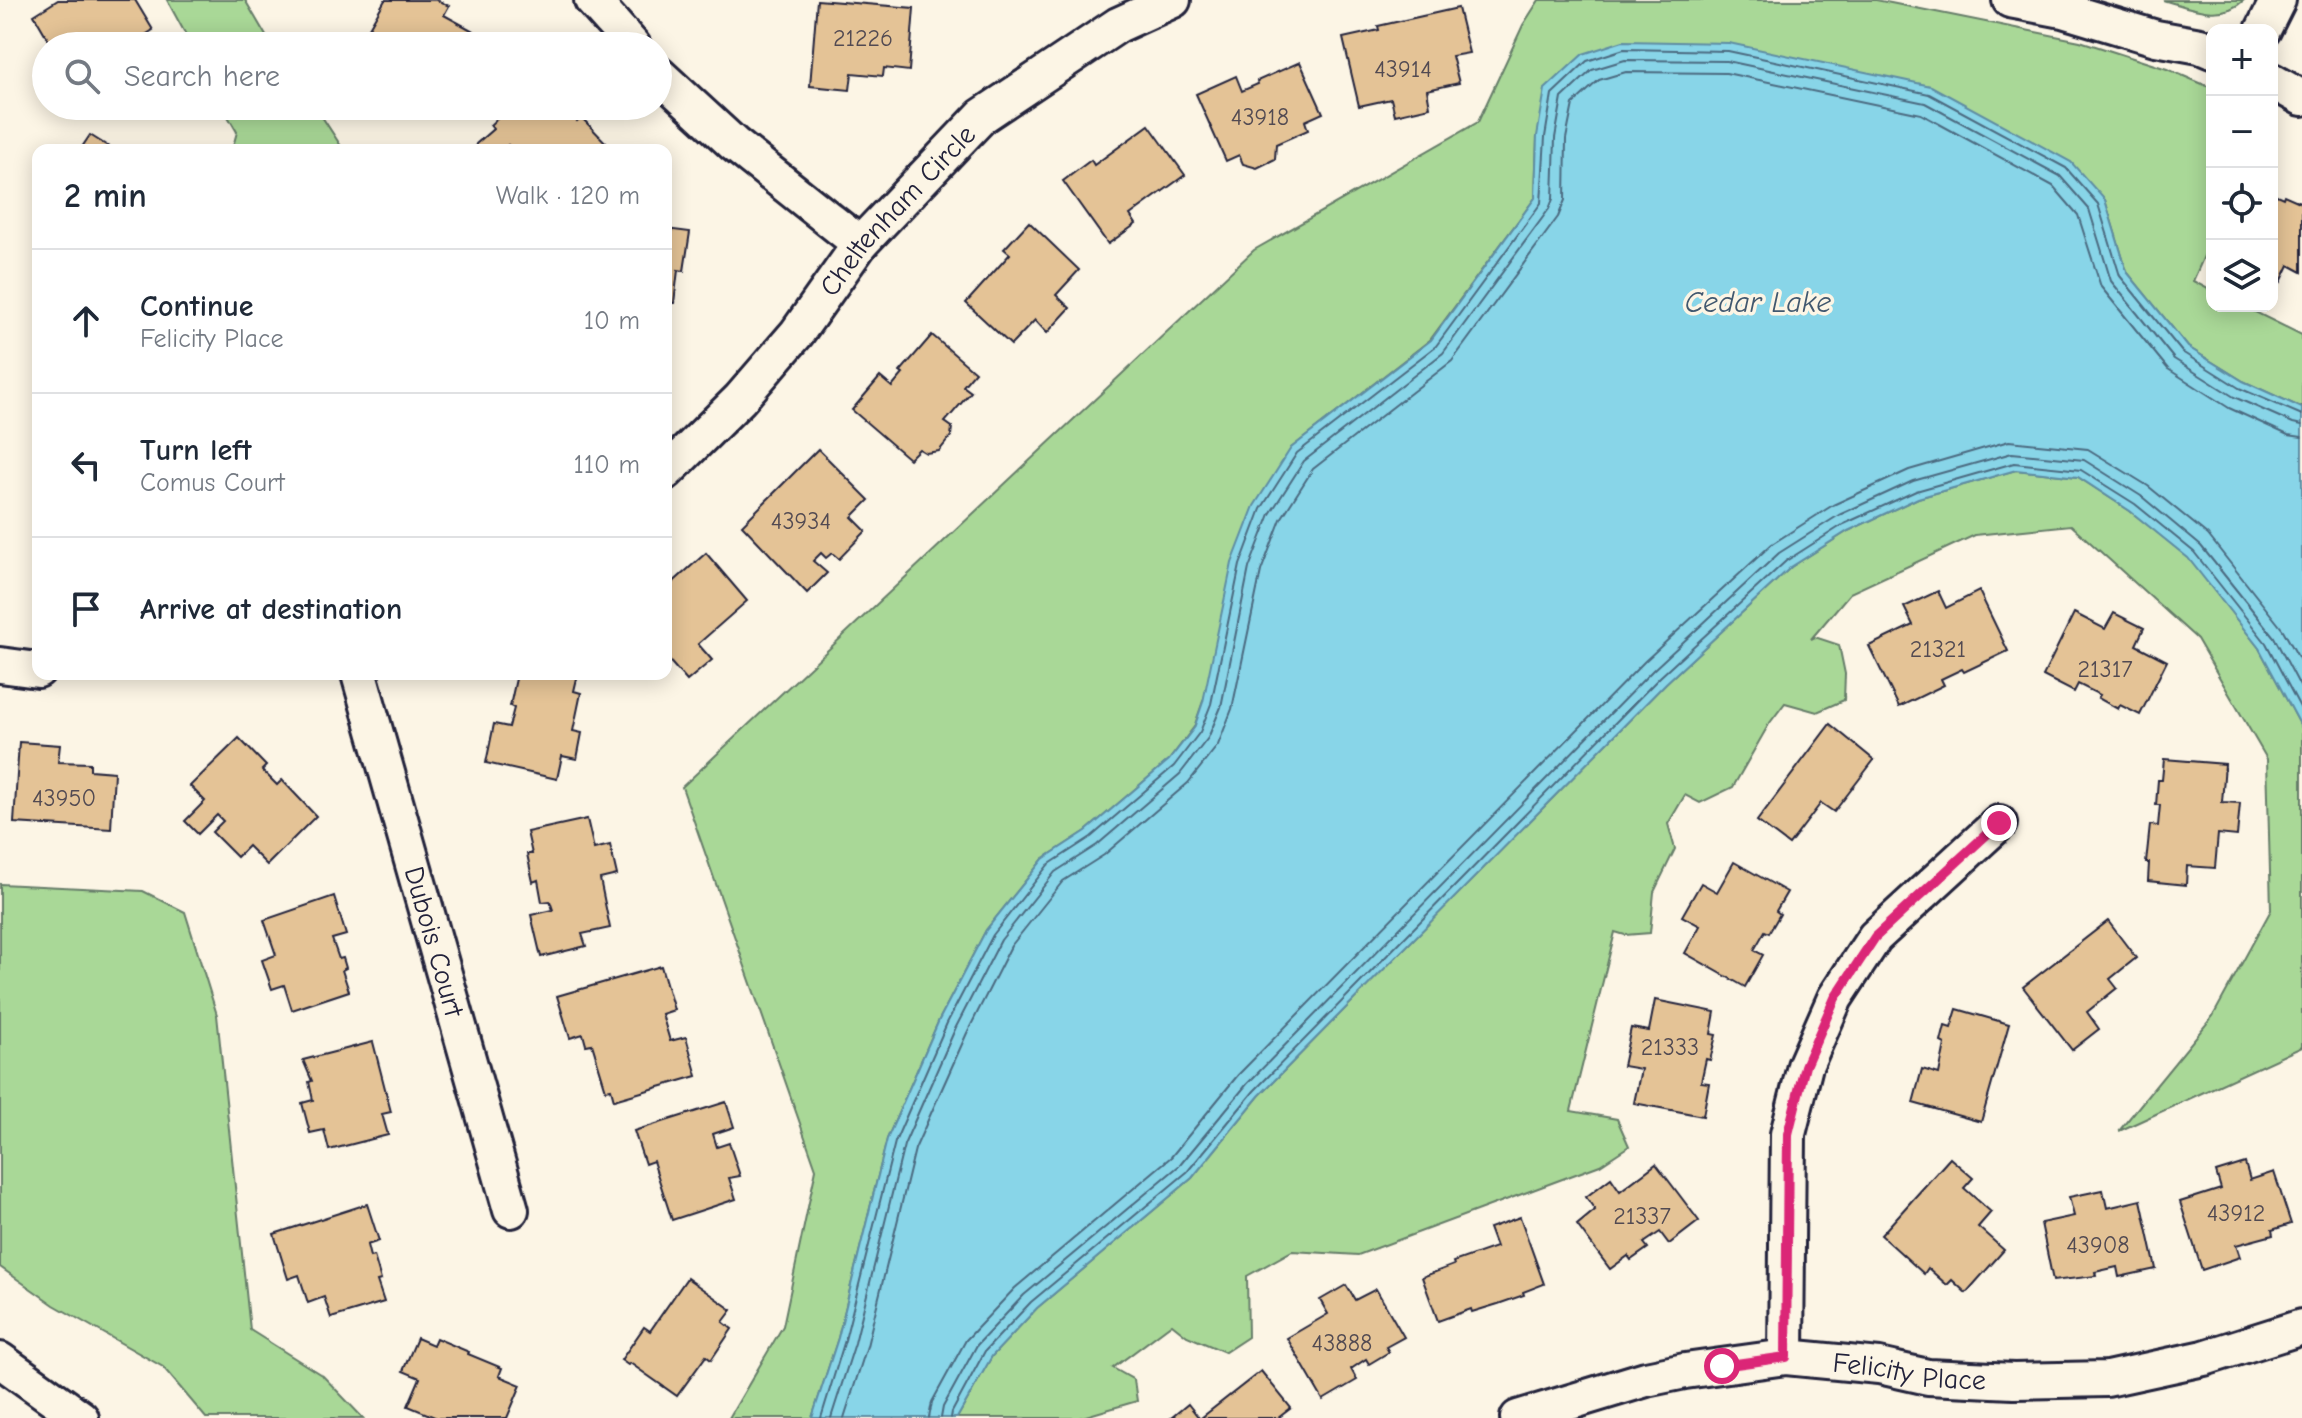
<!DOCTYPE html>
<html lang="en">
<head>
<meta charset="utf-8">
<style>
  body { margin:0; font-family:"Comic Neue",sans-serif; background:#f6f6f7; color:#1f2937 }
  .controls { position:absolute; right:24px; top:24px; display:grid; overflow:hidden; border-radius:16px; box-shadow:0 4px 20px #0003 }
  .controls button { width:72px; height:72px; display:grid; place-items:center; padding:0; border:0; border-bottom:2px solid #e0e1e3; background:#fff; color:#1f2937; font:40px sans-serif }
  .stop { position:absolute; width:24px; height:24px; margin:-18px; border:6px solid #db2777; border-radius:50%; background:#fff }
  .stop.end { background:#db2777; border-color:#fff; box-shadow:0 2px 8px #0008 }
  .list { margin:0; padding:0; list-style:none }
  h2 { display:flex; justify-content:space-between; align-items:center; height:104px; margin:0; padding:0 32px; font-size:34px }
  h2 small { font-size:26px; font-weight:400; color:#747a83 }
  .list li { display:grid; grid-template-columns:52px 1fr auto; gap:24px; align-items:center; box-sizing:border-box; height:144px; padding:0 32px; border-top:2px solid #e0e1e3 }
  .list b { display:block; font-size:30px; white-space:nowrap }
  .list p { margin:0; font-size:26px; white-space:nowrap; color:#747a83 }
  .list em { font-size:26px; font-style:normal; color:#747a83 }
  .icon { flex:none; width:44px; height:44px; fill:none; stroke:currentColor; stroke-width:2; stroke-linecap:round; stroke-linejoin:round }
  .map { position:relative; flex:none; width:2302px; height:1418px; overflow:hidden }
  .search { position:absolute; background:#fff; box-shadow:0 4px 20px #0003; left:32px; top:32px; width:640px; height:88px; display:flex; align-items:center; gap:20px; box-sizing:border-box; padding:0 28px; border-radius:44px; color:#747a83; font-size:30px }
  .panel { position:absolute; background:#fff; box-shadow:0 4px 20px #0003; left:32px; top:144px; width:640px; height:536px; border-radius:16px }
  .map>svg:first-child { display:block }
  .green { fill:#a9d897; stroke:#667d69; stroke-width:2 }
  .water { fill:#88d5e8; stroke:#5f8da3; stroke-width:2 }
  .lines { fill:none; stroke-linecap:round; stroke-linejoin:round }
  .shore { stroke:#4b6a80; stroke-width:2 }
  .building { fill:#e4c396; stroke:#22223b; stroke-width:2 }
  .minor-casing { stroke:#22223b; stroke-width:40 }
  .minor { stroke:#fcf5e5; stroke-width:34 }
  .route { stroke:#db2777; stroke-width:10 }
  .labels { text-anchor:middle; stroke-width:7; stroke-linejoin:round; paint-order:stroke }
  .number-label { font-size:24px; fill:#524a52 }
  .street-label { font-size:28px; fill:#22223b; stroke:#fcf5e5 }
  .water-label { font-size:30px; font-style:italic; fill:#41586f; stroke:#fcf5e5 }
</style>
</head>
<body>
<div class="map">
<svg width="2302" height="1418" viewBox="0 0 2302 1418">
  <rect width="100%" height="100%" fill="#fcf5e5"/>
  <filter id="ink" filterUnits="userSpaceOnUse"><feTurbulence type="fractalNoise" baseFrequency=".0125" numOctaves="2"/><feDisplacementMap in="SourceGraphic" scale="16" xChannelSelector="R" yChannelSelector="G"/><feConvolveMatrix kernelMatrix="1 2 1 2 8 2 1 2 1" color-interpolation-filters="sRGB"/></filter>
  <g filter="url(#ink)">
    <g class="green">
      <polygon points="167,0 245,0 272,46 192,46"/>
      <polygon points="1539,0 1876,0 2080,41 2167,69 2212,88 2212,238 2193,281 2212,291 2212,306 2243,306 2302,335 2302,408 2243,381 2188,347 2127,272 2105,200 1537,136 1535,198 1430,340 1291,448 1194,727 1169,760 1086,831 1043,859 986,930 939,1020 887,1139 838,1338 812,1418 729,1418 783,1326 816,1169 682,787 1254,250 1478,122 1523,25"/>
      <path d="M2163,0H2244C2221,22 2191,8 2163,0Z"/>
      <polygon points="222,106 315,106 341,146 350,150 232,150 237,132"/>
      <polygon points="2016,470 2078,477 2130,511 2188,557 2259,648 2302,728 2302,1047 2119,1131 2213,1016 2271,910 2267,759 2197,639 2071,525 1975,535 1850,593 1811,639 1815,637 1839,645 1845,674 1844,700 1817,712 1785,703 1769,724 1733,787 1700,803 1685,795 1668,824 1675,849 1654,892 1650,933 1625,935 1615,932 1571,1111 1617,1119 1629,1146 1600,1165 1358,1255 1292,1251 1247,1276 1248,1337 1225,1352 1187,1336 1172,1324 1113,1368 1134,1380 1137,1401 1079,1418 957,1418 992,1356 1037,1308 1192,1178 1259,1096 1666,683 1791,567 1848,531 1918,498"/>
      <polygon points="0,884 143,891 185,912 217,1015 250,1330 323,1376 363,1418 206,1418 163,1367 54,1305 0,1267"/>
    </g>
    <polygon class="water" points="1623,41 1729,43 1931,86 2071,162 2105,200 2127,272 2188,347 2243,381 2302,408 2302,728 2259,648 2188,558 2130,511 2078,477 2016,470 1918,498 1848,531 1791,567 1666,683 1259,1096 1192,1178 1037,1308 992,1356 957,1418 812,1418 838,1338 887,1139 939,1020 986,930 1043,859 1086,831 1169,760 1194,728 1203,702 1232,563 1254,506 1291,448 1431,340 1535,198 1537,136 1545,89 1583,54"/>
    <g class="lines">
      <g class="shore">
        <polyline points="821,1418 845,1340 895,1142 947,1023 993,935 1048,865 1091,837 1174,766 1200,732 1211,704 1240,565 1261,509 1297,453 1436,346 1541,203 1545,137 1552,94 1587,61 1624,49 1728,51 1929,94 2066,168 2098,204 2120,276 2182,352 2239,388 2302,415"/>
        <polyline points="831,1418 855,1343 904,1145 956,1027 1001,940 1055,872 1097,845 1180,774 1208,738 1221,707 1249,568 1270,514 1304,461 1443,353 1549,209 1553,199 1555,138 1562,98 1592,70 1625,60 1727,61 1925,103 2060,176 2089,209 2111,281 2174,359 2234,397 2293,423 2302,425"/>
        <polyline points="844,1418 867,1346 915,1149 967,1033 1011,946 1063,881 1104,855 1188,783 1218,745 1232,709 1261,571 1281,519 1313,469 1452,361 1558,217 1565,200 1566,139 1573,104 1599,80 1626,72 1726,73 1921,114 2053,186 2078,215 2101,287 2168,369 2229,408 2288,435 2302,437"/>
        <polyline points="929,1418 932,1402 966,1340 1015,1288 1171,1157 1238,1075 1645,661 1772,544 1833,505 1909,470 2009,441 2088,449 2148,486 2208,535 2283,630 2302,664"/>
        <polyline points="941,1418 943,1407 977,1345 1024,1295 1180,1165 1247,1084 1653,670 1779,553 1839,515 1913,481 2012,453 2084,460 2141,496 2201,546 2274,637 2302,690"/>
        <polyline points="951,1418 952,1412 985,1351 1031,1302 1187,1172 1254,1091 1660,677 1786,561 1844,524 1916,491 2014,463 2081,470 2135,504 2194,552 2266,643 2302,711"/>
      </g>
    </g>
    <g class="building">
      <polygon points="58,0 135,0 153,30 128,46 67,46 64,40 52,46 34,15"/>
      <polygon points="385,0 437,0 449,6 444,15 477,33 470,46 384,46 365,35"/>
      <polygon points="817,0 914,8 909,71 884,68 883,76 852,73 850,90 810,86"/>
      <polygon points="1458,8 1469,53 1452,56 1459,83 1427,90 1430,107 1395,115 1391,99 1359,106 1343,38 1379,30 1378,26"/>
      <polygon points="1300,62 1323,113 1305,121 1308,130 1276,144 1275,159 1257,168 1243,164 1239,155 1226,161 1196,94 1236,76 1242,91 1258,84 1257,81"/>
      <polygon points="510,106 571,106 573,108 569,112 577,121 581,117 613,150 513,150 508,145 503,150 476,150 476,144 493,129 490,125"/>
      <polygon points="1149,125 1185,175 1130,215 1136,224 1108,244 1063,181 1091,160 1094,165"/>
      <polygon points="90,135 109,147 107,150 80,150"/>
      <polygon points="2272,193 2283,198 2284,195 2302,203 2302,272 2289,265 2281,282 2272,277"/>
      <polygon points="1029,222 1079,270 1056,295 1070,308 1047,333 1035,320 1011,345 966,303 1010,254 1004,249"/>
      <polygon points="666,229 690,232 684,271 678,270 674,303 668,303 666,319"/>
      <polygon points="932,335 975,372 963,386 971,392 945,422 952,427 951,436 939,451 926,453 919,449 909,459 852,410 880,377 892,387 903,374 900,372"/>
      <polygon points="818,449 869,500 852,517 866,531 839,559 832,553 826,558 821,553 813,561 827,573 807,593 742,525"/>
      <polygon points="34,504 38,504 38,550 33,550"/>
      <polygon points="706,553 747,601 698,644 712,660 687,681 666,657 666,593 672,588 670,585"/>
      <polygon points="1938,591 1946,608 1979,591 2008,651 1964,672 1962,669 1941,679 1944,685 1899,707 1869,646 1913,625 1904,607"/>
      <polygon points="2074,613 2105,629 2114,613 2144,628 2136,645 2167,661 2140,715 2120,705 2118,709 2098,698 2100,695 2078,684 2074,692 2043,676"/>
      <polygon points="517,674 578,674 574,691 581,693 573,731 582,733 577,759 562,756 557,779 486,763 494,724 509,727 514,708 510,706"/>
      <polygon points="1830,724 1874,760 1834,812 1821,803 1789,845 1757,821"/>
      <polygon points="239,738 266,766 262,770 277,785 282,780 316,816 267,865 248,846 237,857 212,832 223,821 217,815 198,834 185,821 205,801 190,786"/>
      <polygon points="19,742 60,745 58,762 90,763 90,770 114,772 111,829 14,823"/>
      <polygon points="2164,759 2225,764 2222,802 2240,803 2237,836 2218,834 2215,868 2187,866 2186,885 2148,881 2149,863 2146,863 2150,825 2158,826 2160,805 2156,805 2158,780 2162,780"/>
      <polygon points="587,819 594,849 610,845 617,875 600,879 610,928 582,934 586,946 541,957 531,915 553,910 550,901 542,902 538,880 533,882 527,854 532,854 527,832"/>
      <polygon points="1734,862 1787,892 1776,911 1780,914 1769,933 1765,931 1754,950 1763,955 1745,987 1685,953 1700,926 1682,916 1701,883 1717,892"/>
      <polygon points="334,896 346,935 332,939 339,959 343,958 346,968 342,970 349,991 292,1010 284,985 272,989 262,960 276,955 264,920"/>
      <polygon points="2108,921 2136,958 2110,979 2117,988 2087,1012 2099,1029 2072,1050 2023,987"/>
      <polygon points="661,966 674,1010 662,1014 670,1041 686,1037 697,1076 614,1100 611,1089 606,1090 592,1044 586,1045 583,1034 570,1038 557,996"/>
      <polygon points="1655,1000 1715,1012 1711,1034 1716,1035 1710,1060 1706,1059 1701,1082 1709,1083 1703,1116 1634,1103 1641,1069 1623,1066 1631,1028 1649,1031"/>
      <polygon points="1957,1009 2009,1024 1981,1122 1913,1103 1922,1069 1939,1074 1945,1044 1941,1042 1945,1026 1951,1028"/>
      <polygon points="373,1042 391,1112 382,1114 388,1135 329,1150 324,1130 310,1133 302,1103 313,1100 309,1082 312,1081 303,1060"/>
      <polygon points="726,1102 734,1127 713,1134 717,1147 729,1143 740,1176 729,1178 736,1199 672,1220 653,1161 645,1164 634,1131"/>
      <polygon points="1950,1158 1973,1178 1964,1188 1991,1212 1978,1227 2004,1250 1966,1293 1952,1280 1947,1285 1928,1268 1924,1274 1881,1235"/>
      <polygon points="2245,1163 2250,1180 2274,1172 2291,1224 2272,1230 2273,1235 2236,1245 2240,1257 2202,1270 2180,1202 2221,1189 2216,1172"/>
      <polygon points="1656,1164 1699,1221 1669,1244 1660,1232 1644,1243 1648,1248 1631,1260 1628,1256 1610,1269 1577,1225 1595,1210 1586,1197 1611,1178 1620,1191"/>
      <polygon points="2103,1190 2107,1208 2141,1200 2156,1269 2119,1277 2117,1267 2095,1272 2096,1276 2053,1281 2041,1223 2074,1216 2069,1197"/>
      <polygon points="367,1204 379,1241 367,1245 370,1257 374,1256 381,1280 377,1281 384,1302 331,1318 324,1297 308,1303 299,1275 288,1279 274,1234"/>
      <polygon points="1520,1217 1544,1284 1523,1292 1524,1295 1498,1304 1472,1312 1471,1309 1438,1321 1422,1277 1454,1265 1453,1262 1496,1247 1489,1228"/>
      <polygon points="687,1278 732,1310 723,1322 732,1329 711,1360 706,1356 677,1396 630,1363 628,1365 621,1360 644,1327 650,1331"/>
      <polygon points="1346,1285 1355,1300 1376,1289 1404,1337 1386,1347 1389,1352 1369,1364 1366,1359 1351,1369 1357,1380 1323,1400 1287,1338 1328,1314 1320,1300"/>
      <polygon points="417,1338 433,1345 436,1338 469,1352 468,1354 502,1368 499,1376 521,1385 507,1418 437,1418 408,1406 420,1378 403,1371"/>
      <polygon points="1261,1371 1291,1408 1278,1418 1201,1418"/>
      <polygon points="1188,1404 1199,1418 1171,1418"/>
    </g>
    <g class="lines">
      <g class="minor-casing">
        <g id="minor">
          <polyline points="592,0 633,46"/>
          <polyline points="2010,0 2063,10 2156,38 2200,46 2212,51"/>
          <polyline points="2263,30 2278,0"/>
          <polyline points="658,74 734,144 860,244"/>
          <polyline points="2272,81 2302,98"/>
          <path id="s1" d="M666,472L740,399L797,333L860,244L982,116L1118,25L1173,0"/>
          <polyline points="0,665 38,670"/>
          <path id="s2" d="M359,674L511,1210"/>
          <polyline points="1786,1357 1788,1134 1805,1066 1835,998 1875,937 1999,823"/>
          <polyline points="0,1360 81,1418"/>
          <path id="s3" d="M1518,1418L1646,1379L1685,1371L1786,1357L1879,1366L1928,1377L2014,1381L2107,1379L2204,1358L2302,1327"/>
        </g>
      </g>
      <use href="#minor" class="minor"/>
    </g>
  </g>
  <g class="lines" filter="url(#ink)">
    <polyline class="route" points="1722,1366 1786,1357 1788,1134 1805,1066 1835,998 1875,937 1999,823"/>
  </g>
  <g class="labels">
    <g class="number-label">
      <text x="863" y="46">21226</text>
      <text x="1403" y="77">43914</text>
      <text x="1260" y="125">43918</text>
      <text x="801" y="529">43934</text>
      <text x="1938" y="657">21321</text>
      <text x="2105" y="677">21317</text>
      <text x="64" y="806">43950</text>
      <text x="1670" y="1055">21333</text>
      <text x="2236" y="1221">43912</text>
      <text x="1642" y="1224">21337</text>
      <text x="2098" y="1253">43908</text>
      <text x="1342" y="1351">43888</text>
    </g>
    <g class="street-label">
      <text dy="10" stroke="none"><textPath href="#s1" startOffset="350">Cheltenham Circle</textPath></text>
      <text dy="10" stroke="none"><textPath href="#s2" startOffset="278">Dubois Court</textPath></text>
      <text dy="10" stroke="none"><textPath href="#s3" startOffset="400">Felicity Place</textPath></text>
    </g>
    <g class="water-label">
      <text x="1758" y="312">Cedar Lake</text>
    </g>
  </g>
</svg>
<div class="controls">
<button>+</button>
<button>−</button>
<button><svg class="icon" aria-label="locate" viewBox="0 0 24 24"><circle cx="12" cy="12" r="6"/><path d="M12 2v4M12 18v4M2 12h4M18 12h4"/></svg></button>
<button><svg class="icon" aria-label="layers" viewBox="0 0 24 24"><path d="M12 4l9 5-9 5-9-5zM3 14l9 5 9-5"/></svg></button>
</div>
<div class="stop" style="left:1722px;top:1366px"></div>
<div class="stop end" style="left:1999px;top:823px"></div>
<div class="search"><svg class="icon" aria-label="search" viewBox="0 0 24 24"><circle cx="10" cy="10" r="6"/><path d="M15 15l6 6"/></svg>Search here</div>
<section class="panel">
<h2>2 min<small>Walk · 120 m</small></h2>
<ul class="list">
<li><svg class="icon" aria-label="ahead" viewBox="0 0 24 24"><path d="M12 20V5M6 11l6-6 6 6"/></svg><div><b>Continue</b><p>Felicity Place</p></div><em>10 m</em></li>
<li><svg class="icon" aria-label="left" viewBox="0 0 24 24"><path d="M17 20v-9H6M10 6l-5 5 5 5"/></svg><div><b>Turn left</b><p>Comus Court</p></div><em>110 m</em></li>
<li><svg class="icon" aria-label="arrive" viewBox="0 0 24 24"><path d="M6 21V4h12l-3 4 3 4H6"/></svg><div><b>Arrive at destination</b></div></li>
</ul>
</section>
</div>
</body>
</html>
